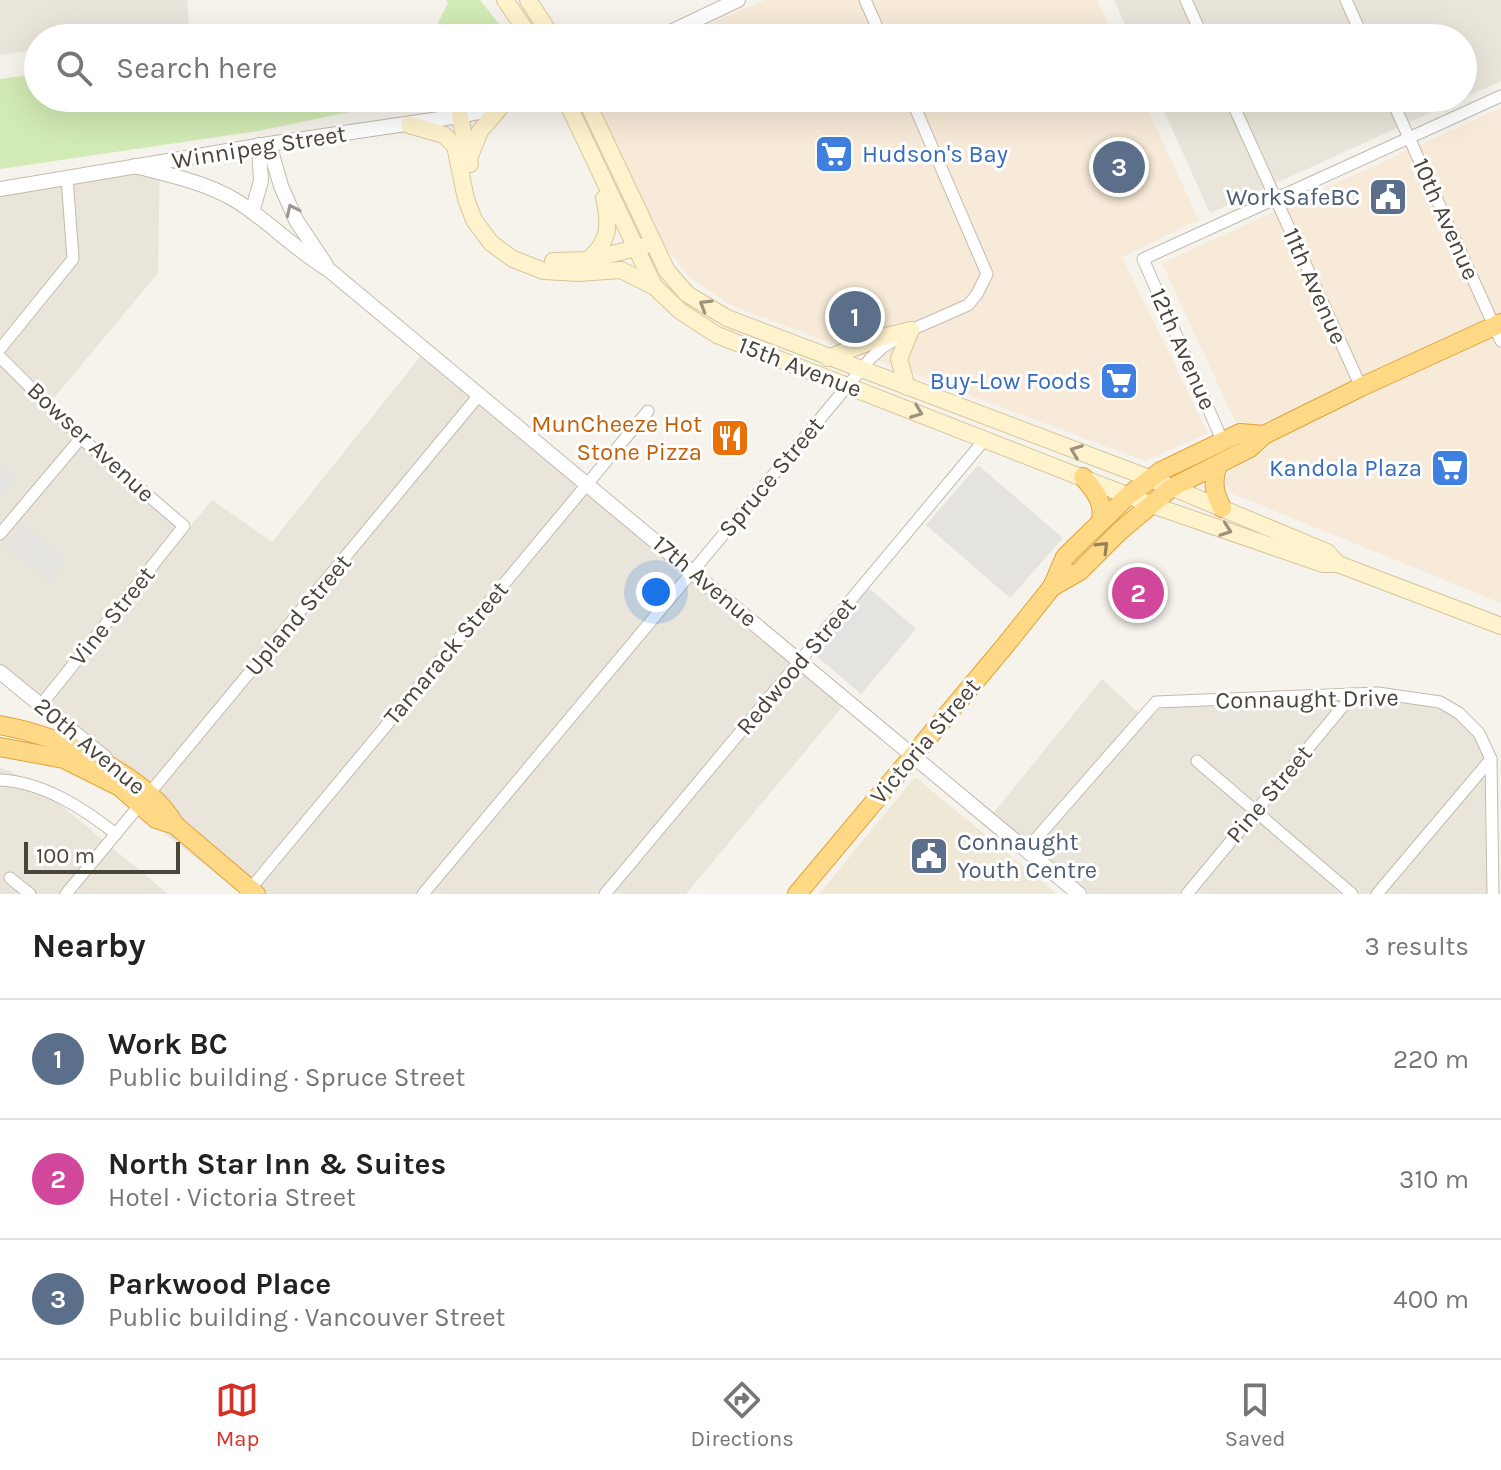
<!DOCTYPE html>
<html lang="en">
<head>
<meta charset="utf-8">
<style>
  body { margin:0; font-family:Karla,sans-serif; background:#f6f6f6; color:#222 }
  .scale { position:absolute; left:24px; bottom:20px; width:156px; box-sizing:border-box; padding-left:8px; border:4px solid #4b4439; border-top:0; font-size:22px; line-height:28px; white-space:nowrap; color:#4b4439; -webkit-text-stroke:6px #fff; paint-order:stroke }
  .you { position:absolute; left:656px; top:592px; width:28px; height:28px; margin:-20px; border:6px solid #fff; border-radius:50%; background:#1a73e8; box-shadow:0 0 0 12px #1a73e833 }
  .badge { display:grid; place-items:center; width:52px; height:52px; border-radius:50%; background:#d93025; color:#fff; font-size:26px; font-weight:700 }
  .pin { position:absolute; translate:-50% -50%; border:4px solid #fff; box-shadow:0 2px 8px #0006 }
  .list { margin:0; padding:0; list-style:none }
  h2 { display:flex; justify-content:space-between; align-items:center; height:104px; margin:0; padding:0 32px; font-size:34px }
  h2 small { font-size:26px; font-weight:400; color:#767676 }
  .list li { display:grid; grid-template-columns:52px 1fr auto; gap:24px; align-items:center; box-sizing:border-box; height:120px; padding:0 32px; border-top:2px solid #e0e0e0 }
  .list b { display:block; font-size:30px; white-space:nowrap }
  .list p { margin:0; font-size:26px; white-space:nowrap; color:#767676 }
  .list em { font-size:26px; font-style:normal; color:#767676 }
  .icon { flex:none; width:44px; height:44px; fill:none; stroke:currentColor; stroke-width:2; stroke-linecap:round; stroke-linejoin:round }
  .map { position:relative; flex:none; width:1501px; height:894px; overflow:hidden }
  .search { position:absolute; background:#fff; box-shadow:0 8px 32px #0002; left:24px; right:24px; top:24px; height:88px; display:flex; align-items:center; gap:20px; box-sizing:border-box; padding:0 28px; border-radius:44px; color:#767676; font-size:30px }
  .sheet { height:464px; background:#fff }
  nav { display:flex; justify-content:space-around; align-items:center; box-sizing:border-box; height:112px; border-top:2px solid #e0e0e0; background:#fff; font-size:22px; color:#767676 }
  nav a { display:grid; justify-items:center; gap:4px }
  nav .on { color:#d93025 }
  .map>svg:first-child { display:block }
  .residential { fill:#eae5da }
  .commercial { fill:#f7ead8 }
  .education { fill:#efe8d6 }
  .green { fill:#d2eab5 }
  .parking { fill:#e5e3e0 }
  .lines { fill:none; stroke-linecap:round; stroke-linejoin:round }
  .minor-casing { stroke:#c2bbae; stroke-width:13 }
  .tertiary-casing { stroke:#c2bbae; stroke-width:16 }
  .secondary-casing { stroke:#d6c79b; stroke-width:18 }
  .trunk-casing { stroke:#e0a43c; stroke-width:20 }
  .minor { stroke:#fff; stroke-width:11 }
  .tertiary { stroke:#fff; stroke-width:14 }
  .secondary { stroke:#fff3cd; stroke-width:16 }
  .trunk { stroke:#ffd985; stroke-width:18 }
  .oneway { stroke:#9c9892 }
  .oneway2 { stroke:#9c937c }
  .oneway3 { stroke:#938057 }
  .labels { text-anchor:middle; stroke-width:6; stroke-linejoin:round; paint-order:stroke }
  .street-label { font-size:24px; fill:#4b4439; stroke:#fff }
  .shop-label { font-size:24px; fill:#366cbe; stroke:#fff; text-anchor:end }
  .service-label { font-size:24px; fill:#4e5e75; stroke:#fff; text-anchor:end }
  .food-label { font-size:24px; fill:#c56008; stroke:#fff; text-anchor:end }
</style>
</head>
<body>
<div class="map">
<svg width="1501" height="894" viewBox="0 0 1501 894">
  <rect width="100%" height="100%" fill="#f6f3ec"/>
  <g class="residential">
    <polygon points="0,0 187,0 189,27 116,38 38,38 38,50 0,55"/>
    <polygon points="1114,0 1501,0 1501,81 1463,98 1463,38 1131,38"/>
    <polygon points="1158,98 1463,98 1210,213"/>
    <polygon points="160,159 158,273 48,405 189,528 212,500 272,542 428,347 843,706 686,894 620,894 614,892 612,894 242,894 137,812 147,801 0,673 0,183"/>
    <polygon points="1102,679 1148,721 1159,709 1228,698 1411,696 1441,705 1472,732 1484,748 1487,894 1084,894 991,816"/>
    <polygon points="0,767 33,782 168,894 0,894"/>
  </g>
  <g class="commercial">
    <polygon points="765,0 1097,0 1115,38 676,38"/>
    <polygon points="593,98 1142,98 1199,220 1122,257 1208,433 1145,461 730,305 689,277 659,239"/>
    <polygon points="1501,108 1501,603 1233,494 1224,484 1229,471 1252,458 1162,263"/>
  </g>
  <polygon class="education" points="915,777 1057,894 819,894"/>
  <g class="green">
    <polygon points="446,0 480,0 510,38 451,38 454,31 437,25 448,3"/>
    <polygon points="410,30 411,38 323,38 324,31"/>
    <polygon points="38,74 38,98 417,98 258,131 0,169 0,79"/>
  </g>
  <g class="parking">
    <polygon points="0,465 16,479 0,499"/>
    <polygon points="978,465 1063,538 1010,598 926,525"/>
    <polygon points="22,524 66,560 49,581 4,545"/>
    <polygon points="869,588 916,629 861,694 813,653"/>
  </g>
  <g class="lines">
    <g class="minor-casing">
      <g id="minor">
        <polyline points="865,0 882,38"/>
        <polyline points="1186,0 1203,38"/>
        <polyline points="1346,0 1363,38"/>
        <polyline points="1230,98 1361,387"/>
        <polyline points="1391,98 1501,341"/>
        <polyline points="0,349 73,259 67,177"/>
        <polyline points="0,357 81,438 184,526 41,705"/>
        <polyline points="1222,440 1143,259 1501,96"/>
        <polyline points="0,534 81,438"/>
        <polyline points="1197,761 1352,894"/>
        <path d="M0,780C43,782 83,808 116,834"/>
        <polyline points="1027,849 1156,702 1378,693 1440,702 1459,713 1479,733 1491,759 1493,894"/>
        <polyline points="10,878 30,894"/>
        <polyline points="66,894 480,394"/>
        <polyline points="246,894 648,411"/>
        <polyline points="423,894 870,359 883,347 911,330 968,305 977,294 987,274 911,98"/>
        <polyline points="605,894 986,438"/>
        <polyline points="1187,894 1353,694"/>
        <polyline points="1377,894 1491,759"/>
      </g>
    </g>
    <g class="tertiary-casing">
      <g id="tertiary">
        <polyline points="658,38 738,0"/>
        <polyline points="269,144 281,186 296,220 326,265"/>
        <path d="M135,166C170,175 204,182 235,200C268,220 295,250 329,270L1079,894"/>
        <polyline points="0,189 269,144 460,116 489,110 517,98"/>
        <polyline points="252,212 261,181 259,145"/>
        <polyline points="0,672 105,758"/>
      </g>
    </g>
    <g class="secondary-casing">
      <g id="secondary">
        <polyline points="505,0 531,38"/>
        <polyline points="528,0 553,38"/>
        <polyline points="565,98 654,286 680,311 717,335 1152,505 1323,564 1338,564 1501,626"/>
        <polyline points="585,98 667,271 687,294 727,318 1149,478 1327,552 1338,564"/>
        <polyline points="460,116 470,164"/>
        <polyline points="409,125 444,135 455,146 466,199 474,220 491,243 513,259 544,271 579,273 621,270 653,286"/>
        <polyline points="470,156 480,131 504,103"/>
        <path d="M588,260C610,241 610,225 604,198"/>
        <polyline points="553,261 588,260 644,246"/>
        <polyline points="828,358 882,337 911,330"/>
        <polyline points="907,387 899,359 911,330"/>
      </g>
    </g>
    <g class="trunk-casing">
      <g id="trunk">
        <path d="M1218,465C1212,482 1214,492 1222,508"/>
        <path d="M1083,477C1095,491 1106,504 1100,523"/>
        <polyline points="1052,587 1080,571 1120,531 1171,488 1250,448 1264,435 1361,387 1501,323"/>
        <path d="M0,725C57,735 146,774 175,825"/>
        <polyline points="0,747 64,759 120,787 156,819 175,825 256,894"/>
        <polyline points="797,894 1004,647 1052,587 1065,557 1075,547 1129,495 1161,471 1240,433 1264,435"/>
      </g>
    </g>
    <use href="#minor" class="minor"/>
    <use href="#tertiary" class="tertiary"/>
    <use href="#secondary" class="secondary"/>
    <use href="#trunk" class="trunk"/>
  </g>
  <defs><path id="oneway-chevron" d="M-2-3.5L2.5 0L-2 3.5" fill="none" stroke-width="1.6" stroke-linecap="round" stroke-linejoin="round" transform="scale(2)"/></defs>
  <use class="oneway" href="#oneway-chevron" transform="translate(292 210) rotate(-115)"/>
  <g class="oneway2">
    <use href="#oneway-chevron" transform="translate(705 305) rotate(-149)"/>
    <use href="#oneway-chevron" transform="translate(917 412) rotate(21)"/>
    <use href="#oneway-chevron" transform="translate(1076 451) rotate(-159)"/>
    <use href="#oneway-chevron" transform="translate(1226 530) rotate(19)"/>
  </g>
  <use class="oneway3" href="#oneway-chevron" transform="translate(1103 547) rotate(-45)"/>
  <defs>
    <g id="supermarket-square" transform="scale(2)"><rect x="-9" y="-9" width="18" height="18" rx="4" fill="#3f7fe0" stroke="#fff"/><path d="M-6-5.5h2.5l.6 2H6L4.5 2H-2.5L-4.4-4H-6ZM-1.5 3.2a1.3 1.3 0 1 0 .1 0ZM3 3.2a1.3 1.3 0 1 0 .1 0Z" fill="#fff"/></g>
    <g id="civic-square" transform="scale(2)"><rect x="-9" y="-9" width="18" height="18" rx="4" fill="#5c6f8a" stroke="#fff"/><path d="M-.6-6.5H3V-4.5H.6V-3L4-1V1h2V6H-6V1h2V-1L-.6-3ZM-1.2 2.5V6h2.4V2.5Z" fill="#fff"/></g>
    <g id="restaurant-square" transform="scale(2)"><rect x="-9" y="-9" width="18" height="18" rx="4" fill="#e8710a" stroke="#fff"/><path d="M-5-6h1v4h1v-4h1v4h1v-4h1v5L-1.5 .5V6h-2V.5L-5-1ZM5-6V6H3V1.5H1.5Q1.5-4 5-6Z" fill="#fff"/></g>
  </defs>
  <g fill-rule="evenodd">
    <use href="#supermarket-square" x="834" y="154"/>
    <use href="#civic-square" x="1388" y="197"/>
    <use href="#supermarket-square" x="1119" y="381"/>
    <use href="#restaurant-square" x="730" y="438"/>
    <use href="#supermarket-square" x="1450" y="468"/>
    <use href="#civic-square" x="929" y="856"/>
  </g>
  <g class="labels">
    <g class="street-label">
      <text transform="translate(259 147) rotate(-9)" y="8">Winnipeg Street</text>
      <text transform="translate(1446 219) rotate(66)" y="8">10th Avenue</text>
      <text transform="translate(1315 286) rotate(66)" y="8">11th Avenue</text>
      <text transform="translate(1183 349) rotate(66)" y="8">12th Avenue</text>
      <text transform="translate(800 367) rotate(21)" y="8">15th Avenue</text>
      <text transform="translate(91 442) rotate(43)" y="8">Bowser Avenue</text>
      <text transform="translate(771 477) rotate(-50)" y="8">Spruce Street</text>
      <text transform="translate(705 581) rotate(40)" y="8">17th Avenue</text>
      <text transform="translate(298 615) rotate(-50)" y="8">Upland Street</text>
      <text transform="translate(112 616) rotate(-51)" y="8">Vine Street</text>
      <text transform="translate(446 653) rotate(-50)" y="8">Tamarack Street</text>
      <text transform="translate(796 666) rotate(-50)" y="8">Redwood Street</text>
      <text transform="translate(1307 699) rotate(-1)" y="8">Connaught Drive</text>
      <text transform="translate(925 741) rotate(-50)" y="8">Victoria Street</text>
      <text transform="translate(90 746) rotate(40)" y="8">20th Avenue</text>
      <text transform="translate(1269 794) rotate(-50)" y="8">Pine Street</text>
    </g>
    <g class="shop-label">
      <text x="862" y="162" text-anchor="start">Hudson's Bay</text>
      <text x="1091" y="389">Buy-Low Foods</text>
      <text x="1422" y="476">Kandola Plaza</text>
    </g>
    <g class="service-label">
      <text x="1360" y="205">WorkSafeBC</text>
      <text x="957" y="850" text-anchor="start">Connaught<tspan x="957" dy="28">Youth Centre</tspan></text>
    </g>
    <g class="food-label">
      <text x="702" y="432">MunCheeze Hot<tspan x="702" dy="28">Stone Pizza</tspan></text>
    </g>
  </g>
</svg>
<div class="scale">100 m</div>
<div class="you"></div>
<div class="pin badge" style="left:855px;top:317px;background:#5c6f8a">1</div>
<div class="pin badge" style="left:1138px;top:593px;background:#d1479c">2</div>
<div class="pin badge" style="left:1119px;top:167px;background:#5c6f8a">3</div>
<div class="search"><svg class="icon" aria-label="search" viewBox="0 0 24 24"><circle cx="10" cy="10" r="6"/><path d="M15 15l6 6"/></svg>Search here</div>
</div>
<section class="sheet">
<h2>Nearby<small>3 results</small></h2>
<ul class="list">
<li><span class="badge" style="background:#5c6f8a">1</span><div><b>Work BC</b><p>Public building · Spruce Street</p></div><em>220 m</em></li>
<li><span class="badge" style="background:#d1479c">2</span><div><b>North Star Inn &amp; Suites</b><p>Hotel · Victoria Street</p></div><em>310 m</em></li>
<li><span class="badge" style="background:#5c6f8a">3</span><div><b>Parkwood Place</b><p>Public building · Vancouver Street</p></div><em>400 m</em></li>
</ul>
</section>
<nav>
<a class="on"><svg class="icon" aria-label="map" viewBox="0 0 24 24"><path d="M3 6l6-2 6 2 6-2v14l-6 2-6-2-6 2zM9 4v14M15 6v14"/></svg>Map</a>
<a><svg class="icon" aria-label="directions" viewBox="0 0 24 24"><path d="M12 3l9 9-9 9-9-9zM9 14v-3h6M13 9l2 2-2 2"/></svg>Directions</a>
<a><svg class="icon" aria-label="saved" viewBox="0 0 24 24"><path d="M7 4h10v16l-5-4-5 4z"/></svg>Saved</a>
</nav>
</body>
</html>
